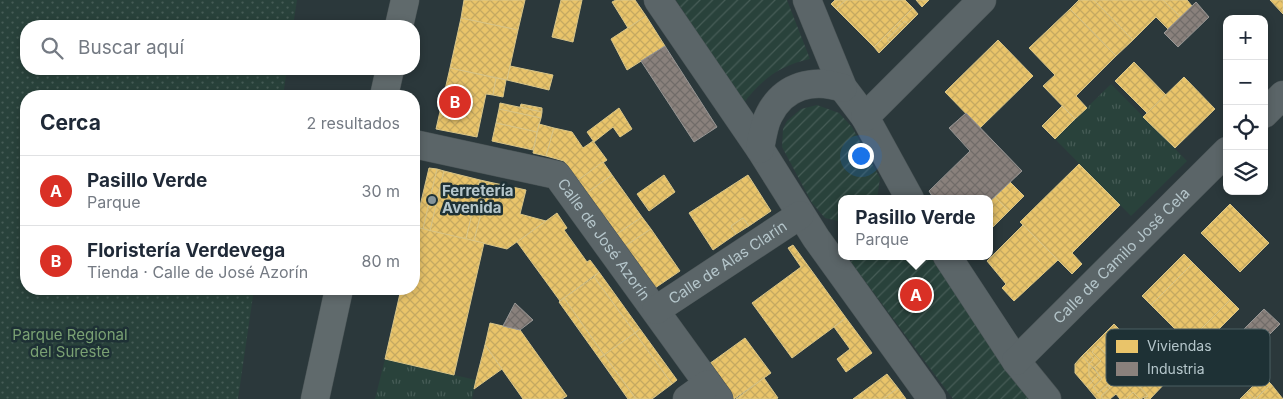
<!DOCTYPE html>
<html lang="es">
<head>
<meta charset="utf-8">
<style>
  body { margin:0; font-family:Inter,sans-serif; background:#f2f2f3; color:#1f2937 }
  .controls { position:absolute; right:15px; top:15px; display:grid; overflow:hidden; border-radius:10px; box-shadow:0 2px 8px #0003 }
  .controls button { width:45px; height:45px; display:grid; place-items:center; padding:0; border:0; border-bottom:1px solid #e0e1e3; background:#fff; color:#1f2937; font:25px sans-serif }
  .you { position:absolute; left:860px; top:155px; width:18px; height:18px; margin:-12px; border:4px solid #fff; border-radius:50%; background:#1a73e8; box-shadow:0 0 0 8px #1a73e833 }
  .badge { display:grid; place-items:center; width:32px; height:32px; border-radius:50%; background:#d93025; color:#fff; font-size:16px; font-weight:700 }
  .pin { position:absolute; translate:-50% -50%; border:2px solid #fff; box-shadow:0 1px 5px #0006 }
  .popup { position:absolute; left:838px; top:195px; width:155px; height:65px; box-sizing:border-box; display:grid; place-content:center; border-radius:10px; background:#fff; filter:drop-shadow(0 1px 4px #0005); font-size:16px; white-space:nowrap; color:#747a83 }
  .popup b { font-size:19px; color:#1f2937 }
  .popup::after { content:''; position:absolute; left:50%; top:100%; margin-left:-10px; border:10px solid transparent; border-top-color:#fff }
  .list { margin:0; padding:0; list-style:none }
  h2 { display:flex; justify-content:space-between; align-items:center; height:65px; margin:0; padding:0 20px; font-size:21px }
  h2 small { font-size:16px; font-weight:400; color:#747a83 }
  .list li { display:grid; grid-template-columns:32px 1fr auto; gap:15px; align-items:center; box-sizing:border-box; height:70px; padding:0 20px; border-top:1px solid #e0e1e3 }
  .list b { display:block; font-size:19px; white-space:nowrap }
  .list p { margin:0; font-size:16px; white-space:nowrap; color:#747a83 }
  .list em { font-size:16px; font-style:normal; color:#747a83 }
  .icon { flex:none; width:28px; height:28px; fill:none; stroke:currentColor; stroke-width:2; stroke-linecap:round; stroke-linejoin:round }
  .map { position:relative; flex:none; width:1283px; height:399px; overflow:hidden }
  .search { position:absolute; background:#fff; box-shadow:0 2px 8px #0003; left:20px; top:20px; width:400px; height:55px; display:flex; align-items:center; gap:12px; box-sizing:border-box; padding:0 18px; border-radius:20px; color:#747a83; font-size:19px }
  .panel { position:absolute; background:#fff; box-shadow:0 2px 8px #0003; left:20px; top:90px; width:400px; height:205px; border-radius:20px }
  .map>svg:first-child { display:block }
  .grass { fill:url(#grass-tufts) }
  .park { fill:url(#park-dots) }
  .garden { fill:url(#garden-furrows) }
  .homes { fill:url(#homes-cross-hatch); stroke:#d9c587 }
  .industry { fill:url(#industry-cross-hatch); stroke:#979694 }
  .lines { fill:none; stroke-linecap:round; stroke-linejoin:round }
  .minor-casing { stroke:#495355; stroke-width:29 }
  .secondary-casing { stroke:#495355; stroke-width:29 }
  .minor { stroke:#5b6568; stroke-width:28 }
  .secondary { stroke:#606a6c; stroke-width:28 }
  .poi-dot { fill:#859499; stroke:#1e3135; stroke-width:2 }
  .labels { text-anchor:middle; stroke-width:5; stroke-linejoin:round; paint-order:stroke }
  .poi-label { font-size:15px; font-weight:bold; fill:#b5c6cb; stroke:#1e3135; text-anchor:start }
  .street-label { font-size:15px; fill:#b5c6cb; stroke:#1e3135 }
  .park-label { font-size:15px; fill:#7aa173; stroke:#1e3135 }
  .key { fill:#1e3135; stroke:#4b5e62; stroke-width:1 }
  .key-label { font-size:14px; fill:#b5c6cb }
</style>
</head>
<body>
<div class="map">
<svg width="1283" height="399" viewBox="0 0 1283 399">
  <defs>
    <pattern id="grass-tufts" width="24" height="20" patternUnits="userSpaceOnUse" patternTransform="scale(1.25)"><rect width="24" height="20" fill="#29423b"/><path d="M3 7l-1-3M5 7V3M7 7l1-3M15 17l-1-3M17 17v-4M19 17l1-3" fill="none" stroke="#465c56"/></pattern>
    <pattern id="park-dots" width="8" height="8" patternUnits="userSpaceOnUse" patternTransform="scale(1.25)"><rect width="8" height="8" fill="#29423b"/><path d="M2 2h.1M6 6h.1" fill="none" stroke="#465c56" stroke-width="1.8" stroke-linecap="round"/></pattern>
    <pattern id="garden-furrows" width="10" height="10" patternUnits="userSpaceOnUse" patternTransform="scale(1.25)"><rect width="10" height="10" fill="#29423b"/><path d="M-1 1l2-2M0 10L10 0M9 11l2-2" fill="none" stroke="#465c56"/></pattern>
    <pattern id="homes-cross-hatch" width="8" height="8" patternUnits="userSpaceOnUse" patternTransform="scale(1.25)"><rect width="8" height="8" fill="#e9c46a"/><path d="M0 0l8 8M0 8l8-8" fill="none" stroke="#c5a961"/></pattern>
    <pattern id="industry-cross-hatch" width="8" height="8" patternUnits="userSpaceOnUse" patternTransform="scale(1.25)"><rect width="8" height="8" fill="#8a817c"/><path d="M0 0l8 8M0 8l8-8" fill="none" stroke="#716c69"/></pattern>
  </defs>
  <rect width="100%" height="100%" fill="#2b383b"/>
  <g class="grass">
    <polygon points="1111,84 1187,161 1131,216 1055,139"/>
    <polygon points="385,359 476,380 472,399 375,399"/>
  </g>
  <polygon class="park" points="0,0 297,0 293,26 26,26 26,69 287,69 283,96 26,96 26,289 254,289 238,399 0,399"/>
  <g class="garden">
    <path d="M676,0H787L810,59C780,65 761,80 743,104Z"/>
    <polygon points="817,105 839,113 852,127 880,178 877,199 842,199 842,222 825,218 812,203 782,147 783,129 787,121 801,109"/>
    <polygon points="873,256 930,256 979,329 1032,399 953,399 850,261"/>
  </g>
  <g class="homes">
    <polygon points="464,0 525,0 518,30 461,18"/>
    <polygon points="561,0 582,0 573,42 552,37"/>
    <polygon points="616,0 635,0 646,16 628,28 612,2"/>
    <polygon points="835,0 846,0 836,9 831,4"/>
    <polygon points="846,0 905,0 913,8 874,47 836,9"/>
    <polygon points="916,0 929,0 922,7"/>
    <polygon points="1079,0 1094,0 1133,40 1116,56 1070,9"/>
    <polygon points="1094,0 1163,0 1181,17 1168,29 1156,17 1133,40"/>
    <polygon points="1163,0 1187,0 1192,6 1181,17"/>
    <polygon points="1270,0 1283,0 1283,14"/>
    <polygon points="913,8 918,14 908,24 905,21 887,40 890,42 879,53 874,47"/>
    <polygon points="1070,9 1116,56 1076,96 1087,108 1075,119 1043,86 1055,75 1029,48"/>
    <polygon points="646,16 665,46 627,70 611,39"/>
    <polygon points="461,18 518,30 507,80 450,68"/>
    <polygon points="905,21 908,24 890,42 887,40"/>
    <polygon points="998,40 1033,76 980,128 945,92"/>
    <polygon points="1134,62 1166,95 1147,113 1115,81"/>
    <polygon points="510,66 553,75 549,90 507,80"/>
    <polygon points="450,68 496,78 493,95 486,94 477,137 436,129"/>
    <polygon points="1184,77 1215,109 1175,148 1143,117"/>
    <polygon points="496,78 506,80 503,97 493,95"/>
    <polygon points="500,103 542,112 541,118 499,109"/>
    <polygon points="521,104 542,108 542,112 520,107"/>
    <polygon points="1062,106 1075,119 1055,139 1042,126"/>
    <polygon points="619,108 632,129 620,137 613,127 594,142 587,132"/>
    <polygon points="499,109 541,118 537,132 496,123"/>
    <polygon points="496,123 537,132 533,150 492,141"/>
    <polygon points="539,124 554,128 546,156 533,153"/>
    <polygon points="554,128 572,132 583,148 593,141 607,160 578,180 564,161 546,156"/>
    <polygon points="603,162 612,175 587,193 578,180"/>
    <polygon points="1079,164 1120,205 1072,253 1082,264 1072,274 1020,222"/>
    <polygon points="429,168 437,169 423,229 415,227"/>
    <polygon points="437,169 444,171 430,231 423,229"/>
    <polygon points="444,171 480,180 466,239 430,231"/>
    <polygon points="612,175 642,217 617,234 587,193"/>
    <polygon points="664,175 675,192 649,211 637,194"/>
    <polygon points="748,175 771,211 749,226 743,218 731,226 736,234 713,250 689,213"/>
    <polygon points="480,180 489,182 474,241 466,239"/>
    <polygon points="489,182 526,190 520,214 546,221 507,249 474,241"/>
    <polygon points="1010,182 1024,196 1009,211 995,197"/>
    <polygon points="995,197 1009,211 990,230 990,201"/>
    <polygon points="1230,204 1269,243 1240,272 1201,233"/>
    <polygon points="557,213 567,228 564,230 587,262 590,260 599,272 560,301 517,242"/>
    <polygon points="642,217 651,229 625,246 617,234"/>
    <polygon points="743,218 749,226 736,234 731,226"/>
    <polygon points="1023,225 1058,260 1014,301 1002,288 1006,284 987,261"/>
    <polygon points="415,227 484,243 454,375 385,359 401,289 414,289"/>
    <polygon points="651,229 680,271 655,288 625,246"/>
    <polygon points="793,245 846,318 792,358 752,303 801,267 788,248"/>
    <polygon points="1184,254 1193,263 1151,305 1142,296"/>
    <polygon points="1193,263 1230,300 1188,342 1151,305"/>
    <polygon points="599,272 640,329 635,333 594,277"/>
    <polygon points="594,277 635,333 604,355 564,298"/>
    <polygon points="564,298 604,355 599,358 559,302"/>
    <polygon points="1230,300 1239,309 1197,351 1209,364 1195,379 1169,353 1184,338 1188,342"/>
    <polygon points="846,318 872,353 846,372 837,359 850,349 834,327"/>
    <polygon points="490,323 520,330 567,396 562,399 523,399 485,345"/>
    <polygon points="1114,324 1169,379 1150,399 1144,399 1148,396 1139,386 1146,379 1137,371 1146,362 1140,356 1131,365 1128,363 1138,353 1132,347 1123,357 1114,348 1107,355 1098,346 1092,352 1101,361 1094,368 1089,364 1094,359 1086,352"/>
    <polygon points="640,329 677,380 672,384 635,333"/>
    <polygon points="635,333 672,384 652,399 636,399 604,355"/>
    <polygon points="745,338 771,373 734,399 709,364"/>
    <polygon points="485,345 502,369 474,389 476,380"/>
    <polygon points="1098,346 1107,355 1114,348 1123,357 1132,347 1138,353 1128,363 1131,365 1140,356 1146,362 1137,371 1146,379 1139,386 1148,396 1140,399 1133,392 1126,399 1120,399 1116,394 1110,399 1103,399 1101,396 1110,388 1108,385 1098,393 1093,387 1102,379 1094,368 1101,361 1092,352"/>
    <polygon points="1086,352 1094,359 1089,364 1082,356"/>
    <polygon points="604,355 636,399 628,399 599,358"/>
    <polygon points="1082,356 1089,364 1089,376 1093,381 1087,387 1075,373 1075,364"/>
    <polygon points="1089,364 1099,375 1093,381 1089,376"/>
    <polygon points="887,374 898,388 883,399 853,399"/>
    <polygon points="1099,375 1102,379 1093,387 1098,393 1108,385 1110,388 1101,396 1103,399 1097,399 1087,387"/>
    <polygon points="1263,376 1271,384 1255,399 1247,392"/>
    <polygon points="764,378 778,398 776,399 736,399"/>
    <polygon points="1271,384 1283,399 1256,399"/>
    <polygon points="898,388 906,399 883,399"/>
    <polygon points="1133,392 1140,399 1126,399"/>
    <polygon points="1247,392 1255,399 1240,399"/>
  </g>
  <g class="industry">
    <polygon points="1196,2 1209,17 1178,47 1164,33"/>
    <polygon points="665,46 717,127 694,142 641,61"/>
    <polygon points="966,113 1022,171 990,201 990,199 934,199 929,191 970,151 949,128"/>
    <polygon points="515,303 533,320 520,330 503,326"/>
    <polygon points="1264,309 1280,324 1245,359 1230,343"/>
  </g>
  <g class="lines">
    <g class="minor-casing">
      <g id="minor">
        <polyline points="658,0 760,149 816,238 932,399"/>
        <polyline points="807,0 843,88 865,117 910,199"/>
        <polyline points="1264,114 1283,95"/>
        <polyline points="865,117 982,0"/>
        <path id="s1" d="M414,144L557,175L719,399"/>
        <path d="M760,149C762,138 764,124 769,115C784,85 814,78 843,88"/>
        <polyline points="947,256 1016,361 1047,399"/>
        <path id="s2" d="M656,310L800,215"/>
        <path id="s3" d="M1016,361L1227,151"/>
        <polyline points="687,399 708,384"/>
      </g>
    </g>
    <g class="secondary-casing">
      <g id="secondary">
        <polyline points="399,26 405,0"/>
        <polyline points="384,96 390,69"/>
        <polyline points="315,399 339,289"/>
      </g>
    </g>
    <use href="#minor" class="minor"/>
    <use href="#secondary" class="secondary"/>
  </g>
  <circle class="poi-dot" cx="432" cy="200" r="5"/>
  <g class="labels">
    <g class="poi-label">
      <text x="442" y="196">Ferretería<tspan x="442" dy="17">Avenida</tspan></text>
    </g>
    <g class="street-label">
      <text dy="5" stroke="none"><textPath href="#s1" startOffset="226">Calle de José Azorín</textPath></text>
      <text dy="5" stroke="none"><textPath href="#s3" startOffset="149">Calle de Camilo José Cela</textPath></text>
      <text dy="5" stroke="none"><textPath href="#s2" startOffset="86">Calle de Alas Clarín</textPath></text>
    </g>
    <g class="park-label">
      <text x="70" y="340">Parque Regional<tspan x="70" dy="17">del Sureste</tspan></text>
    </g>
  </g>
  <rect x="1106" y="329" width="164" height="57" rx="8" class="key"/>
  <rect x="1116" y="340" width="22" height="13" fill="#e9c46a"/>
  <rect x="1116" y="362" width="22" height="14" fill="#8a817c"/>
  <g class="key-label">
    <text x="1147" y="351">Viviendas</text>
    <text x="1147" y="374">Industria</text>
  </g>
</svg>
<div class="controls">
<button>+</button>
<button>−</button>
<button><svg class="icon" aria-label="locate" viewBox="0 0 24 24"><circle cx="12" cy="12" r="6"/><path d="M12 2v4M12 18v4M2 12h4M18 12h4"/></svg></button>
<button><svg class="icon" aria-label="layers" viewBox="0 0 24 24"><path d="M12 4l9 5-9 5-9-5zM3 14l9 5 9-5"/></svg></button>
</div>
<div class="you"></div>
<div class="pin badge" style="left:916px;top:295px">A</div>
<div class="popup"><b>Pasillo Verde</b>Parque</div>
<div class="pin badge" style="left:455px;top:102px">B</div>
<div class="search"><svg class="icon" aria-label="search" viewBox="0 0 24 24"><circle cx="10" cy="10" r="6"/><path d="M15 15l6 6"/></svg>Buscar aquí</div>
<section class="panel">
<h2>Cerca<small>2 resultados</small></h2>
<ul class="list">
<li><span class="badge">A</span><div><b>Pasillo Verde</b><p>Parque</p></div><em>30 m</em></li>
<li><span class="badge">B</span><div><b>Floristería Verdevega</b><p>Tienda · Calle de José Azorín</p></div><em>80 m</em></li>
</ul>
</section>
</div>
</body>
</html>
